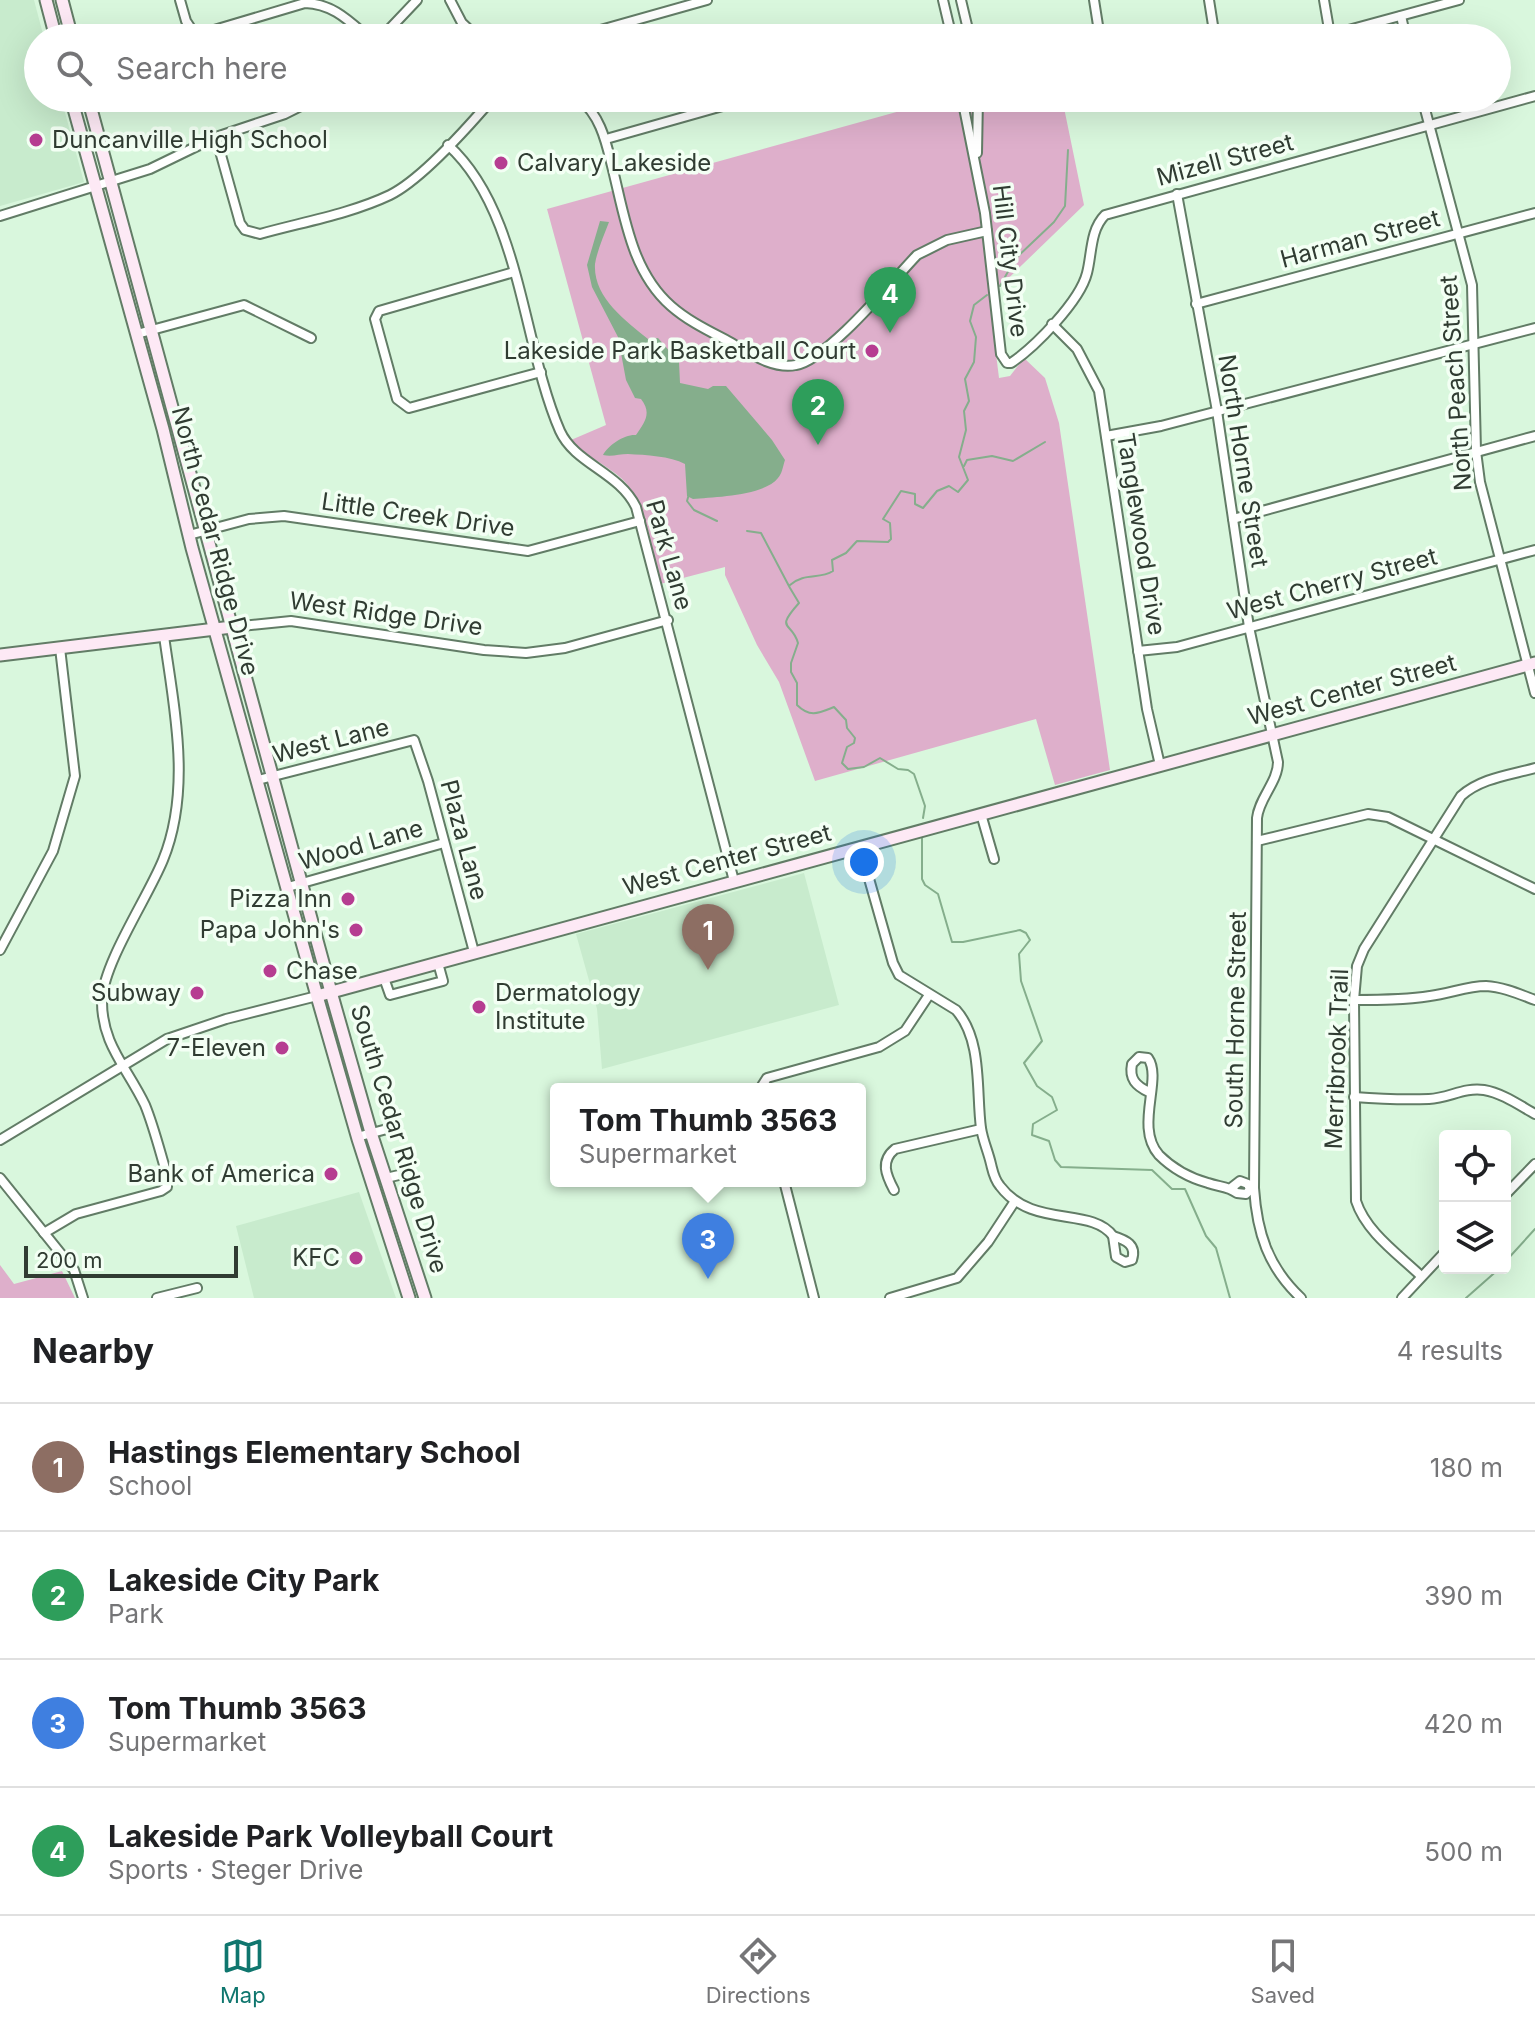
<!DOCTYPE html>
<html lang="en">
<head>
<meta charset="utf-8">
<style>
  body { margin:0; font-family:Inter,sans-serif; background:#f6f6f6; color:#202124 }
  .controls { position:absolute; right:24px; bottom:24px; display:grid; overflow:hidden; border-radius:8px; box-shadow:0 8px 32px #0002 }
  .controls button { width:72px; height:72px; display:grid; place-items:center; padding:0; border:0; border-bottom:2px solid #e0e0e0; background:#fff; color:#202124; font:40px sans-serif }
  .scale { position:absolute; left:24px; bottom:20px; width:214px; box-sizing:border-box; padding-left:8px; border:4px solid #303c32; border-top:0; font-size:22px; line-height:28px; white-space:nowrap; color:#303c32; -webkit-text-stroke:6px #f3fff4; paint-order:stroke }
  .you { position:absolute; left:864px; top:862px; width:28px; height:28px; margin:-20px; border:6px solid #fff; border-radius:50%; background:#1a73e8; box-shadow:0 0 0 12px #1a73e833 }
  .badge { display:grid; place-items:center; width:52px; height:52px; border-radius:50%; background:#0f766e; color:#fff; font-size:26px; font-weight:700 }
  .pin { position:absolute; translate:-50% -66px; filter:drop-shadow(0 2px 4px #0008) }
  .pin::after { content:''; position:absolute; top:42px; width:28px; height:24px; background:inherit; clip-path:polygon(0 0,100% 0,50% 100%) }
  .popup { position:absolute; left:550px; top:1083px; width:316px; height:104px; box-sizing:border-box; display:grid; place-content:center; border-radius:8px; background:#fff; filter:drop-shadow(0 2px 6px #0005); font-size:26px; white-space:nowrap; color:#757577 }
  .popup b { font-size:30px; color:#202124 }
  .popup::after { content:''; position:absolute; left:50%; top:100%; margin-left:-16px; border:16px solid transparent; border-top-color:#fff }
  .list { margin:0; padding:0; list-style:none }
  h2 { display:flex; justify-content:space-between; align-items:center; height:104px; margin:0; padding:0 32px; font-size:34px }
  h2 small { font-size:26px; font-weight:400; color:#757577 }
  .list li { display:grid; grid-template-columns:52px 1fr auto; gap:24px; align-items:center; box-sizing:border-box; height:128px; padding:0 32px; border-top:2px solid #e0e0e0 }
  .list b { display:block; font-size:30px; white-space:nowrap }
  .list p { margin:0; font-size:26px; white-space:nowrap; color:#757577 }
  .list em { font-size:26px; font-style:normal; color:#757577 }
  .icon { flex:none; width:44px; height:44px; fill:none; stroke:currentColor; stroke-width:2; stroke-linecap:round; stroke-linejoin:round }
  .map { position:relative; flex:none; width:1535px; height:1298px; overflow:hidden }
  .search { position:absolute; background:#fff; box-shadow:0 8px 32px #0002; left:24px; right:24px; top:24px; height:88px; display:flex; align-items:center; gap:20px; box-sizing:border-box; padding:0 28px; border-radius:44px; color:#757577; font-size:30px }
  .sheet { height:616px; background:#fff }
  nav { display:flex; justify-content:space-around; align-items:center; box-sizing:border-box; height:112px; border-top:2px solid #e0e0e0; background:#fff; font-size:22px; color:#757577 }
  nav a { display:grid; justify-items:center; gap:4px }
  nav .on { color:#0f766e }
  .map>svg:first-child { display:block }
  .built { fill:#c8ebcd }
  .green { fill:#deafcb }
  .water { fill:#85ae8c }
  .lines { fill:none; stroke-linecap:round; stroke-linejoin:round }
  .stream { stroke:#85ae8c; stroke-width:2 }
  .street-casing { stroke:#627c66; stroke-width:12 }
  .secondary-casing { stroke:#627c66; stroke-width:15 }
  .street { stroke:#fff; stroke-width:8 }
  .secondary { stroke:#fde9f5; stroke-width:11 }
  .poi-dot { fill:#b63d91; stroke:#f3fff4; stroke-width:3 }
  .labels { text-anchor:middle; stroke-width:7; stroke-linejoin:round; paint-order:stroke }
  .poi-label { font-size:24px; fill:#303c32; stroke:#f3fff4; text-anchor:end }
  .street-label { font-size:24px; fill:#303c32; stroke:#f3fff4 }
</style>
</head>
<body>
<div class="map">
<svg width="1535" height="1298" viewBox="0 0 1535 1298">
  <rect width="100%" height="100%" fill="#d9f7dd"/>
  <g class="built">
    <polygon points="0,0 34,0 44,38 38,38 38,98 61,98 84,182 0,206"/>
    <polygon points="804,873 839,1005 602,1069 597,1009 576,934"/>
    <polygon points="359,1192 396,1298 254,1298 236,1226"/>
  </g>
  <g class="green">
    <path d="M947,98H1062L1084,205L989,297L999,378L1010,376L1024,358L1045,378L1059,423L1110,770L1055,785L1036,719L815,781L779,682L757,645L725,575V567L660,584C651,551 648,502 621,478C605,464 585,456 571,440L606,425L547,209Z"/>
    <polygon points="0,1265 14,1284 62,1271 75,1298 0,1298"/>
  </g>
  <path class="water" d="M600,221L609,222C604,235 597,251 595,264C593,297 625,320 648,339L658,338L679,362L680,383L708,389L713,386H726L772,440L785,460C783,466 782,474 778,478C764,496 714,497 693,499L687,496L685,464C670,456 646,455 628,454C619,454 612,457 603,455C608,445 625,434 636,435C645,422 652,413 641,399L635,398L626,380L618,337L592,287L587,265Z"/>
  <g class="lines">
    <g class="stream">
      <polyline points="1000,286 1015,259 1054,222 1065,206 1068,150"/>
      <polyline points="964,466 967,460 992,456 1013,461 1045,442"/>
      <polyline points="689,494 687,501 694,510 717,521"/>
      <path d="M747,531L761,533L790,588L799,603C774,631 792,621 798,643L791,663V672L797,683V705C810,718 819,713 834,707L846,720L847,728L855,738L854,743L847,747L842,763L848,769L864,767L880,758L898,769L908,770L914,774L925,806L923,818"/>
      <path d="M790,585C805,572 819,580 833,571L832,560L846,553L857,541L888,542L891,539L890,523L883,519L901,491L915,494V504L923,508L937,491L949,486L958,492L968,480L959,457L966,430L964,411L969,401L965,379L974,362L976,337L970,321L974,305L987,295"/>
      <polyline points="922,837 922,879 925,885 938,894 952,942 963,942 1020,930 1026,933 1030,940 1019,954 1021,981 1042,1041 1024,1063 1037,1086 1052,1097 1057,1110 1033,1124 1032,1135 1049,1141 1055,1160 1061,1167 1152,1170 1172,1189 1185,1189 1206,1236 1216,1248 1230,1298"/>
      <polyline points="1505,1262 1535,1229"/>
      <polyline points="1466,1298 1500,1268"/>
    </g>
    <g class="street-casing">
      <g id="street">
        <path d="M180,0L186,21L194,33H204L305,3C333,4 348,20 369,38"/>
        <polyline points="450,0 462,23 478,38"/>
        <polyline points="943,0 952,38"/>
        <polyline points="961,0 970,38"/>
        <polyline points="1094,0 1100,38"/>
        <polyline points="1209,0 1215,38"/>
        <polyline points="1324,0 1330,35"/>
        <polyline points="1401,16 1406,38"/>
        <polyline points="381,38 417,0"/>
        <polyline points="572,38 707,0"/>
        <polyline points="1319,38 1459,0"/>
        <path d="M579,98C599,115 605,137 611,162C624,212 630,270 671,306C688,321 709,331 728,341C748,352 773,370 796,365C827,360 893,280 917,255L947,240L987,231"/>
        <path d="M962,98L985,213L1001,354L1007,363H1011C1035,347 1080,301 1087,273C1092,254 1090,230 1105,215L1535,96"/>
        <polyline points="1422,98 1472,285 1476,451 1480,482 1535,693"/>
        <path d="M216,137L240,223L245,230L260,234C303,222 350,214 390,195C422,179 469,126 493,98"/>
        <polyline points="606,139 751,98"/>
        <path d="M448,145C521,211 522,344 560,431C575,464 619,472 636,507L734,881"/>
        <polyline points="977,153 978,98"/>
        <path d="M1177,194L1217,411L1249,627L1278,762C1278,782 1259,798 1257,818L1254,1188C1257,1233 1268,1267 1301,1298"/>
        <polyline points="0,216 150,169 216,137 285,114 317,98"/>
        <polyline points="514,272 379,311 375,319 397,399 409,408 541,372"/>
        <polyline points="1196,304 1535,213"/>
        <polyline points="1052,324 1077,349 1099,391 1147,709 1160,765"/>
        <polyline points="137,334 244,305 311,338"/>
        <polyline points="1106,436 1161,426 1535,328"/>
        <polyline points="1233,519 1535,436"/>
        <polyline points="189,535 249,519 284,516 528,551 640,521"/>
        <polyline points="232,627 291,621 484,650 526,653 565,648 668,620"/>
        <polyline points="1138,651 1177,647 1535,550"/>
        <polyline points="258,780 414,740 428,781 474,952"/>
        <polyline points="981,814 994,859"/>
        <polyline points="1257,841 1368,814 1388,817 1535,889"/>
        <path d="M860,847L893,963L899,975L956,1010C983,1040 976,1092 981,1128C983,1141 988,1151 991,1164C993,1172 994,1179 1000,1186C1032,1229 1091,1206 1113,1236"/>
        <polyline points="288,887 444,843"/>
        <polyline points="0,950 53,851 75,776 60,648"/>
        <polyline points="384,978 390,995 443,981 438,963"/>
        <path d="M1354,1000C1380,1000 1405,1000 1430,996C1449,994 1467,986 1486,986C1503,987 1519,994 1535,1000"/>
        <polyline points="760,1089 767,1078 879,1047 905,1031 929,995"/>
        <path d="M1149,1092C1136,1086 1129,1079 1132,1064L1139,1057L1148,1058C1163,1079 1134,1127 1159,1155C1172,1168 1190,1178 1208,1183C1219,1187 1228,1186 1237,1193L1246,1194L1250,1190L1248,1184L1240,1181L1231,1188"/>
        <path d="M1354,1097C1380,1099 1404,1100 1429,1099C1449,1098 1464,1087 1484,1090C1502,1093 1519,1105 1535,1114"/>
        <polyline points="357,1137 387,1129"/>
        <polyline points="0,1140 167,1039 226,1019 317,996"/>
        <polyline points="0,1178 74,1270 83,1298"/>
        <polyline points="386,1178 399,1175"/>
        <polyline points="784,1181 814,1298"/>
        <path d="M894,1190C886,1175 880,1161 895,1149L981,1129"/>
        <polyline points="1505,1195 1535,1164"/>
        <path d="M44,1233L76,1214L161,1191L167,1187V1175C160,1152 154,1127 145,1105C127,1067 101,1044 102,999C104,962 148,897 163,860C192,789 174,708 164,636"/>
        <path d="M1113,1236C1126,1240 1137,1245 1132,1260L1125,1262L1116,1257Z"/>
        <path d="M1421,1276C1398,1254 1366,1232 1356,1201L1354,1000L1357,966L1364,949L1461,796C1481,778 1510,775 1535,768"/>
        <polyline points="157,1298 197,1288"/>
        <polyline points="890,1298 957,1278 988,1242 1015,1201"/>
        <polyline points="1402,1298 1445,1252"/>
      </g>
    </g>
    <g class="secondary-casing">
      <g id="secondary">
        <polyline points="46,0 56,38"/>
        <polyline points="62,0 72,38"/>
        <polyline points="71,98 163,429 192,548 317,996 358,1139 409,1298"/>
        <polyline points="88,98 331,992 372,1136 425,1298"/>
        <polyline points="0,655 232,627"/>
        <polyline points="317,996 1535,663"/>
      </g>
    </g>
    <use href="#street" class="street"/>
    <use href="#secondary" class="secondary"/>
  </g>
  <g class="poi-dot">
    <circle cx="36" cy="140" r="8"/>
    <circle cx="501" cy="163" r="8"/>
    <circle cx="872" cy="351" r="8"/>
    <circle cx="348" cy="899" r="8"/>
    <circle cx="356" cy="930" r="8"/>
    <circle cx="270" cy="971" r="8"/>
    <circle cx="197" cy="993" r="8"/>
    <circle cx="479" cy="1007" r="8"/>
    <circle cx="282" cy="1048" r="8"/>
    <circle cx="331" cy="1174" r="8"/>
    <circle cx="356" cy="1258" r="8"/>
  </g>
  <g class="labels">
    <g class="poi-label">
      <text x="52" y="148" text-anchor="start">Duncanville High School</text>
      <text x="517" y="171" text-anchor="start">Calvary Lakeside</text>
      <text x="856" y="359">Lakeside Park Basketball Court</text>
      <text x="332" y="907">Pizza Inn</text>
      <text x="340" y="938">Papa John's</text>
      <text x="286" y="979" text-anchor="start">Chase</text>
      <text x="181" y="1001">Subway</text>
      <text x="495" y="1001" text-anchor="start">Dermatology<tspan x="495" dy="28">Institute</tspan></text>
      <text x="266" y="1056">7-Eleven</text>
      <text x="315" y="1182">Bank of America</text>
      <text x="340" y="1266">KFC</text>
    </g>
    <g class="street-label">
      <text transform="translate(1225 160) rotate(-15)" y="8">Mizell Street</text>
      <text transform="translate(1360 239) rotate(-15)" y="8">Harman Street</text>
      <text transform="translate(1010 261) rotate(83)" y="8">Hill City Drive</text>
      <text transform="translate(1456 383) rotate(-94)" y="8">North Peach Street</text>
      <text transform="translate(1243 461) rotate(81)" y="8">North Horne Street</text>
      <text transform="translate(418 515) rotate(8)" y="8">Little Creek Drive</text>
      <text transform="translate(1141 534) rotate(81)" y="8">Tanglewood Drive</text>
      <text transform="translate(215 541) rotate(75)" y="8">North Cedar Ridge Drive</text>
      <text transform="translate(669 555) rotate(74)" y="8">Park Lane</text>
      <text transform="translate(1332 584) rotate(-15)" y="8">West Cherry Street</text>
      <text transform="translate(386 614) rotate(8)" y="8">West Ridge Drive</text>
      <text transform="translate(1352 690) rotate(-15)" y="8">West Center Street</text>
      <text transform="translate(331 741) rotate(-14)" y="8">West Lane</text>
      <text transform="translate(464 840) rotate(75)" y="8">Plaza Lane</text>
      <text transform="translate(361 845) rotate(-16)" y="8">Wood Lane</text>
      <text transform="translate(727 860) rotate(-15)" y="8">West Center Street</text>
      <text transform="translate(1236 1020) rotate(-89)" y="8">South Horne Street</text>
      <text transform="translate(1337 1059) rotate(-88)" y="8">Merribrook Trail</text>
      <text transform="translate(399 1139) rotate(73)" y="8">South Cedar Ridge Drive</text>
    </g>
  </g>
</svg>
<div class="controls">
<button><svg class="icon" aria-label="locate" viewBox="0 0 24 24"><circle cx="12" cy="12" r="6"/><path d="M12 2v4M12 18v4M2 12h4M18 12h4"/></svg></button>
<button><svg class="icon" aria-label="layers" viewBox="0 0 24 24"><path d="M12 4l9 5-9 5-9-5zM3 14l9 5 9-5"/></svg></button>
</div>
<div class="scale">200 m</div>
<div class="you"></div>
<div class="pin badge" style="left:708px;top:970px;background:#8d6e63">1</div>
<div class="pin badge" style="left:818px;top:445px;background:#2e9e5b">2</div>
<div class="pin badge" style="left:708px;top:1279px;background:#3f7fe0">3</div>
<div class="popup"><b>Tom Thumb 3563</b>Supermarket</div>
<div class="pin badge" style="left:890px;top:333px;background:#2e9e5b">4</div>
<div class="search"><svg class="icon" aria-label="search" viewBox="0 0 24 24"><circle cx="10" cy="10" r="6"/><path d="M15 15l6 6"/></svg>Search here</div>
</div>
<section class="sheet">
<h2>Nearby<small>4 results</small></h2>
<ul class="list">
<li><span class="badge" style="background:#8d6e63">1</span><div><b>Hastings Elementary School</b><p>School</p></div><em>180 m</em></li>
<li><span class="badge" style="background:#2e9e5b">2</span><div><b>Lakeside City Park</b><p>Park</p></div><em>390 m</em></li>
<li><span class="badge" style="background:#3f7fe0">3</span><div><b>Tom Thumb 3563</b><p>Supermarket</p></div><em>420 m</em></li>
<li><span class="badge" style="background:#2e9e5b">4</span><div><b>Lakeside Park Volleyball Court</b><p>Sports · Steger Drive</p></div><em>500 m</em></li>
</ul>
</section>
<nav>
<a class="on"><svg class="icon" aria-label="map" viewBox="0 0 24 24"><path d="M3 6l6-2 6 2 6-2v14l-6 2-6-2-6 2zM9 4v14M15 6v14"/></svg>Map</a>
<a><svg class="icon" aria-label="directions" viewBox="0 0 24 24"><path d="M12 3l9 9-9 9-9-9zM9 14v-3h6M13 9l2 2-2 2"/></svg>Directions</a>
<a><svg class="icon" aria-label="saved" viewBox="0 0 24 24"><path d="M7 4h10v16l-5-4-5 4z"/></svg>Saved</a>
</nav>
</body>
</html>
